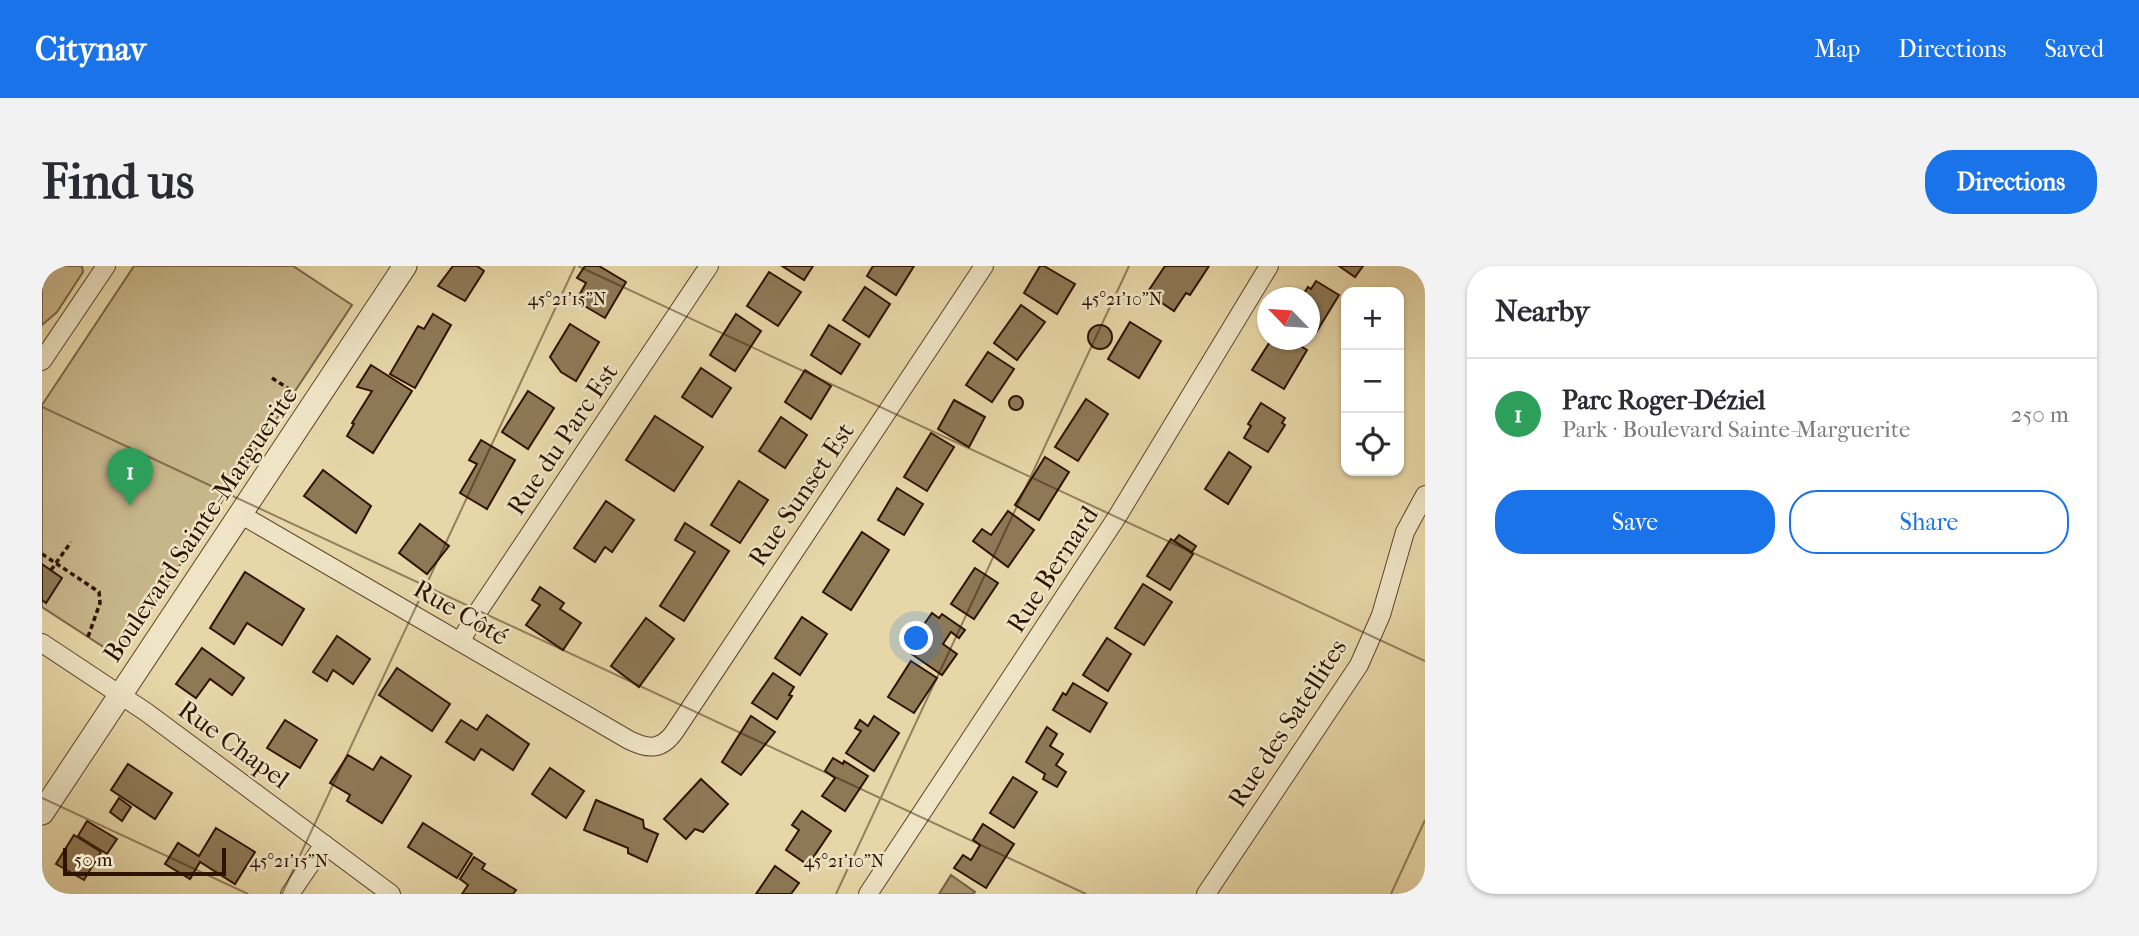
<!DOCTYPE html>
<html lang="en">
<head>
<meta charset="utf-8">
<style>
  body { margin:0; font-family:"IM FELL French Canon",serif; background:#f2f2f3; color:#2b2b33 }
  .controls { position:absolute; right:21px; top:21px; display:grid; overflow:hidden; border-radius:14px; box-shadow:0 2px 5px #0004 }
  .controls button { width:63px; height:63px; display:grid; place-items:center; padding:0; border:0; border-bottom:2px solid #e1e1e2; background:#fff; color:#2b2b33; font:35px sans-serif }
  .compass { position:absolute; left:1215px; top:21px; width:63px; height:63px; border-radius:50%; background:#fff; box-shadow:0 2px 5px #0004; rotate:295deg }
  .scale { position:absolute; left:21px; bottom:18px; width:163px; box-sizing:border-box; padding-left:7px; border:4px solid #2e1300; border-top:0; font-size:19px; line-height:24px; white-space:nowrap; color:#2e1300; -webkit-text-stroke:5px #efe5c6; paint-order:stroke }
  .you { position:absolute; left:875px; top:373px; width:24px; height:24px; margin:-18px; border:5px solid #fff; border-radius:50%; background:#1a73e8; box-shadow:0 0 0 10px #1a73e833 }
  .badge { display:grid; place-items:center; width:46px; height:46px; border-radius:50%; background:#1a73e8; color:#fff; font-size:23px; font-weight:700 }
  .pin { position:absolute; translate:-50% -58px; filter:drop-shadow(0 2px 4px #0008) }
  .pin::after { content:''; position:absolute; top:37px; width:24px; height:21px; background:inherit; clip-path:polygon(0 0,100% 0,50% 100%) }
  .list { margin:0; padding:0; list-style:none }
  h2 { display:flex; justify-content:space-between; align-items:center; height:91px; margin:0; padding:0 28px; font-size:30px }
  h2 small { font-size:23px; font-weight:400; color:#7c7c81 }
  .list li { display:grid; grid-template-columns:46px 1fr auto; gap:21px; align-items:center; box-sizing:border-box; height:112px; padding:0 28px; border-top:2px solid #e1e1e2 }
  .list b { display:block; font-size:26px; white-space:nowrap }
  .list p { margin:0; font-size:23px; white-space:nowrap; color:#7c7c81 }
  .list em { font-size:23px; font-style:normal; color:#7c7c81 }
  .actions { display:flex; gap:14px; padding:21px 28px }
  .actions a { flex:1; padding:16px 0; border:2px solid #1a73e8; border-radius:28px; text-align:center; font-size:24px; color:#1a73e8 }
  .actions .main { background:#1a73e8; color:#fff }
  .icon { flex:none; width:38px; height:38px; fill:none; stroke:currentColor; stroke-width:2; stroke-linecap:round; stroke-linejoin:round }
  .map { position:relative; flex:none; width:1383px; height:628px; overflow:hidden; border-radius:28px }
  header { display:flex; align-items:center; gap:42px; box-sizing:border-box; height:98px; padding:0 35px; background:#1a73e8; color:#fff }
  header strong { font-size:33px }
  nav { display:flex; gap:38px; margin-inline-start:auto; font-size:24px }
  .intro { display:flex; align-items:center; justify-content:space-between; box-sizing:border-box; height:168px; padding:0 42px }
  h1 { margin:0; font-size:49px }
  .button { padding:18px 32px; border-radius:28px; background:#1a73e8; color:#fff; font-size:24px; font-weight:700 }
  main { display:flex; gap:42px; padding:0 42px }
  aside { flex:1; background:#fff; border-radius:28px; box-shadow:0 2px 5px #0004 }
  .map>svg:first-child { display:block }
  .green { fill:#c8b68b; stroke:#7b6446; stroke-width:2 }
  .water { fill:#a8946f; stroke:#776043; stroke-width:2 }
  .building { fill:#8e7957; stroke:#2e1300; stroke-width:2 }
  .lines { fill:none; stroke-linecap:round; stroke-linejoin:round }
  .minor-casing { stroke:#5c442a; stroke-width:20 }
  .tertiary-casing { stroke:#5c442a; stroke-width:25 }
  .path { stroke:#2e1300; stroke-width:3.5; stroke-dasharray:5 3.5; stroke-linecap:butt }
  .minor { stroke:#efe5c6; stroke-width:18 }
  .tertiary { stroke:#efe5c6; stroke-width:23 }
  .ticks { fill:none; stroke:#2e1300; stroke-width:2; stroke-opacity:0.45 }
  .labels { text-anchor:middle; stroke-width:5; stroke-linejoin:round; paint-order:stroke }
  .street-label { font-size:26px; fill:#2e1300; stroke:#efe5c6 }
  .ticks-label { font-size:18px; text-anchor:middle; fill:#2e1300; stroke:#efe5c6; stroke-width:5; stroke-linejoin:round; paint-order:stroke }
</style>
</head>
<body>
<header>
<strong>Citynav</strong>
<nav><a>Map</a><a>Directions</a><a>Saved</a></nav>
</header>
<div class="intro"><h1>Find us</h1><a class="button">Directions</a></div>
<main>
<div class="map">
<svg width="1383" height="628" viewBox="0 0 1383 628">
  <rect width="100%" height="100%" fill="#e7d7a8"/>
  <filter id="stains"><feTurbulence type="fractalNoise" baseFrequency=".00286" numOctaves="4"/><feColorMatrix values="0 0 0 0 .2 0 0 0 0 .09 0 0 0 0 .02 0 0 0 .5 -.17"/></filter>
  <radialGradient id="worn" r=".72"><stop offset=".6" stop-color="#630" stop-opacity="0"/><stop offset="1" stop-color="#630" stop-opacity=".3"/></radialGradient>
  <g class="green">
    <polygon points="0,0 40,0 41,6 15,46 0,59"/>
    <polygon points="92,0 251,0 310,39 77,391 0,341 0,139"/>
  </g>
  <polygon class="water" points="909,609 933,626 931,628 897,628"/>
  <g class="building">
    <polygon points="411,0 435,0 442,5 423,35 396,20"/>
    <polygon points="543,0 557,0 584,16 563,52 534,35 544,17 535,12"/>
    <polygon points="740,0 771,0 762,14"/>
    <polygon points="831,0 872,0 854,29 825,10"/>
    <polygon points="998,0 1002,0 1033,18 1015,48 982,27"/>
    <polygon points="1123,0 1167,0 1148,29 1144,27 1132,45 1105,27"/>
    <polygon points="1297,0 1321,0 1313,11"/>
    <polygon points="727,6 759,26 736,60 705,40"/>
    <polygon points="1274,15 1297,29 1275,65 1268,60 1268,32 1259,32 1266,21 1269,23"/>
    <polygon points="823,21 848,38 827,71 801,54"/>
    <polygon points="979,39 1003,56 975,94 952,77"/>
    <polygon points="391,48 409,59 373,122 348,108 376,60 382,63"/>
    <polygon points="694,48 719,65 693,105 668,89"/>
    <polygon points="1088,56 1119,75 1097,112 1066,93"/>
    <polygon points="528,58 557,76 534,115 519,106 508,91"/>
    <polygon points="787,59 818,78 799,108 769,89"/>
    <circle cx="1058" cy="71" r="12"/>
    <polygon points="1229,74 1249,74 1265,84 1242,123 1210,104"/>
    <polygon points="946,86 972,103 950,136 924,119"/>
    <polygon points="329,99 370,125 331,187 305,170 312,158 310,157 330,125 315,121"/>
    <polygon points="659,102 689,122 670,151 640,131"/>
    <polygon points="763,104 789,120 769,153 743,136"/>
    <polygon points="486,125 512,142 486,183 460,166"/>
    <circle cx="974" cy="137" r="7"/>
    <polygon points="1044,133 1066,148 1036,195 1013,181"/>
    <polygon points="912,134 943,151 927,181 896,163"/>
    <polygon points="1219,137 1243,152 1240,157 1243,159 1226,186 1202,172 1209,160 1206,158"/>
    <polygon points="613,150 661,181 632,225 584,194"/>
    <polygon points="739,151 765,169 743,202 717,185"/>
    <polygon points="889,167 912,181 885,225 862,211"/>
    <polygon points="439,174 473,194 445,243 418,227 435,198 427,194"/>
    <polygon points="1187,186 1209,201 1186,238 1163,223"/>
    <polygon points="1003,191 1027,206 997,254 973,239"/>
    <polygon points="281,204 329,240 314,267 262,230"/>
    <polygon points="697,215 726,234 698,277 669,259"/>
    <polygon points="855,222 881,238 862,269 836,254"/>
    <polygon points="564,235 592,254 570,286 563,281 553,296 532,282"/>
    <polygon points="966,245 992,264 966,301 931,275 940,263 949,269"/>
    <polygon points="643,257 687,285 642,355 618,340 653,286 633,274"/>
    <polygon points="378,258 407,280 385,308 357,287"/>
    <polygon points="820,266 847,284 809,344 781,326"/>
    <polygon points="1137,269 1154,280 1150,286 1132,275"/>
    <polygon points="1129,273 1151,288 1128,324 1105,310"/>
    <polygon points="0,298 20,312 4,337 0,334"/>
    <polygon points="933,302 956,317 932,353 909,338"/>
    <polygon points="203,306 262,343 240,379 205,357 192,378 168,362"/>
    <polygon points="1101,318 1130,336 1102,379 1073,362"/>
    <polygon points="498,321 522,337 518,343 539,357 521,384 484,359 498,339 490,334"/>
    <polygon points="890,347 897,352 900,348 923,364 917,372 909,366 901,378 915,388 900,409 864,384"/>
    <polygon points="760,351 785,368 758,409 733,392"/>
    <polygon points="604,352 632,373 597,421 569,400"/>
    <polygon points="295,370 328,393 311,418 291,404 285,415 271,406"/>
    <polygon points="1065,372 1089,388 1066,425 1041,409"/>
    <polygon points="160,382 202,412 190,429 168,413 154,432 134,418"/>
    <polygon points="869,395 895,412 872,447 846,431"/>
    <polygon points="355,402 408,438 390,465 337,429"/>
    <polygon points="731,407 752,421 747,429 750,430 735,453 710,437"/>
    <polygon points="1031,417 1065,437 1048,466 1011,444 1021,427 1024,429"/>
    <polygon points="445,449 487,478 471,504 439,483 432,494 404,476 419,454 435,464"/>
    <polygon points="709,450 733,466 699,509 680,496"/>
    <polygon points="832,450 857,467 832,505 804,487 819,465 813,462 818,454 826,460"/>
    <polygon points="243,454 275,474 258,502 225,482"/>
    <polygon points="1005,461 1015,468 1008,480 1021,488 1014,499 1024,506 1015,521 1001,513 1003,508 984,496"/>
    <polygon points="306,489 331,504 339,491 369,510 340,557 305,535 308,529 288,517"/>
    <polygon points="791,492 801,498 802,495 826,510 803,545 780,530 793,512 783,505"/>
    <polygon points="86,498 130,527 113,553 69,524"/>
    <polygon points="508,502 542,525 524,552 490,528"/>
    <polygon points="971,511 995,526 972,562 948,547"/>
    <polygon points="659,513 686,538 661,566 653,563 644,573 622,553"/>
    <polygon points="77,532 89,541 80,555 68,546"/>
    <polygon points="554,534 601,554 602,562 616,568 605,596 586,587 586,582 542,564"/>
    <polygon points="760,545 789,565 766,599 744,584 757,564 750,559"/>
    <polygon points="45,555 75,573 65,588 36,570"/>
    <polygon points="381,557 430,588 415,612 366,581"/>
    <polygon points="941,558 972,578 944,622 912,602 921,589 929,594 938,579 931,574"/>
    <polygon points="174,562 213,586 193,618 158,596 148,613 123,598 136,577 157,590"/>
    <polygon points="32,569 59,586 42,614 14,598"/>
    <polygon points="432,591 443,598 440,603 474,624 471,628 420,628 426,619 418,613"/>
    <polygon points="733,600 757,617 749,628 714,628"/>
  </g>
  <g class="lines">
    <g class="minor-casing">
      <g id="minor">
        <polyline points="0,95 64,0"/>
        <path d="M198,248L587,474C607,484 620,484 633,465L942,0"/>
        <polyline points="419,375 431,353 667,0"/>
        <polyline points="0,377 104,446 349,628"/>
        <polyline points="248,628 282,578"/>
        <polyline points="826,628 1075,251 1227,0"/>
        <polyline points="1164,628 1317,399 1339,349 1363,266 1383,229"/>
      </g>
    </g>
    <g class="tertiary-casing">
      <polyline id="tertiary" points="0,547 363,0"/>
    </g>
    <g class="path">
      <polyline points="230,112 247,123 241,131 247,135"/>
      <polyline points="0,288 57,326 58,337 46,371"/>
      <polyline points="9,304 29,276"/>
    </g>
    <use href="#minor" class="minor"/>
    <use href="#tertiary" class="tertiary"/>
  </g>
  <path class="ticks" d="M536,0L1383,395M1374,0L1383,4M0,141L1044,628M0,532L206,628M240,628L533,0M794,628L1087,0M1349,628L1383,554"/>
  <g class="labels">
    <g class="street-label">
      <text transform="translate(520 173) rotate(-56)" y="9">Rue du Parc Est</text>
      <text transform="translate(759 228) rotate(-56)" y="9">Rue Sunset Est</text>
      <text transform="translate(158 258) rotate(-56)" y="9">Boulevard Sainte-Marguerite</text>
      <text transform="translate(1010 303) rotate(-57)" y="9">Rue Bernard</text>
      <text transform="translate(419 346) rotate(30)" y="9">Rue Côté</text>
      <text transform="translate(1245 457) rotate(-57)" y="9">Rue des Satellites</text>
      <text transform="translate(192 478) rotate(36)" y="9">Rue Chapel</text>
    </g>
  </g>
  <g class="ticks-label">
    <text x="525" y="39">45°21'15"N</text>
    <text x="1080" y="39">45°21'10"N</text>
    <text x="247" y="601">45°21'15"N</text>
    <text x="802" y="601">45°21'10"N</text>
  </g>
  <rect width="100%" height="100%" filter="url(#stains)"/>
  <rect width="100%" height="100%" fill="url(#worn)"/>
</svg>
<div class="controls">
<button>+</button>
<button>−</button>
<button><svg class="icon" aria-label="locate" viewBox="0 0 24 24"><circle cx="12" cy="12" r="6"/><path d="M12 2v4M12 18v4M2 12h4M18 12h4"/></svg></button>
</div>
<svg class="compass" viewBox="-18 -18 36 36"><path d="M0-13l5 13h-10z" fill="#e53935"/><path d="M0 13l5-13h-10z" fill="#7c7c81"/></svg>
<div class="scale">50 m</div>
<div class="you"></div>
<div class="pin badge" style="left:88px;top:240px;background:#2e9e5b">1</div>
</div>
<aside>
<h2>Nearby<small></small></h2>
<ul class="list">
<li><span class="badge" style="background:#2e9e5b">1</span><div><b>Parc Roger-Déziel</b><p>Park · Boulevard Sainte-Marguerite</p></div><em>250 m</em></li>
</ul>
<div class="actions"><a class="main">Save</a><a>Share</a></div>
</aside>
</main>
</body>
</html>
